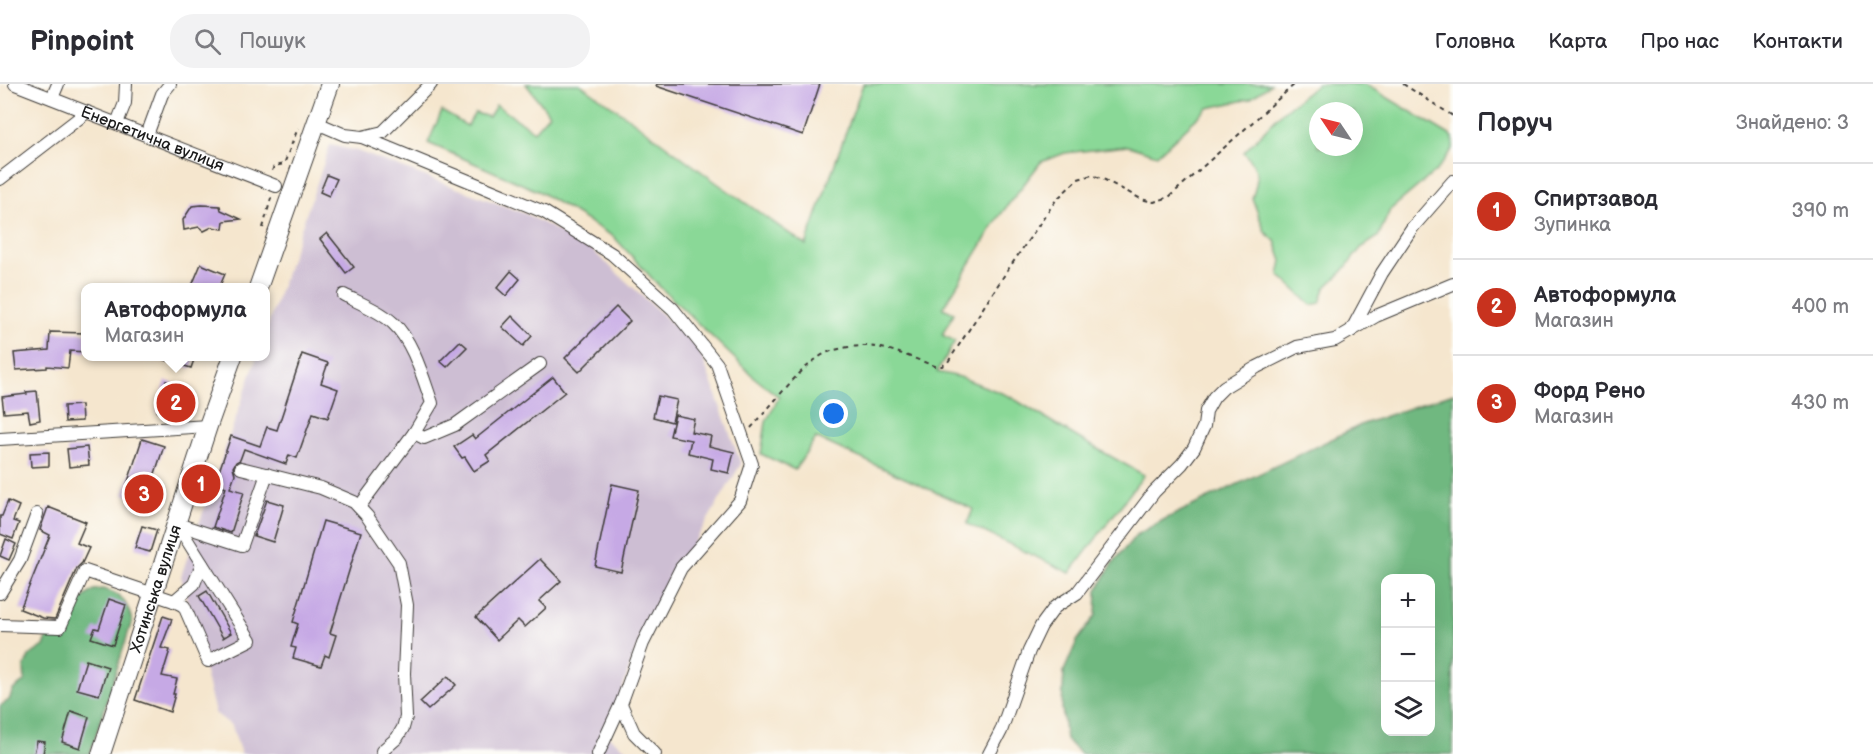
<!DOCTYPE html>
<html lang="uk">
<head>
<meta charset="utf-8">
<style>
  body { margin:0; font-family:"Balsamiq Sans",sans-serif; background:#f2f2f3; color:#2b2b33 }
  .controls { position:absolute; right:18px; bottom:18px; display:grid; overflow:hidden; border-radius:12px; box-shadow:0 6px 24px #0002 }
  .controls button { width:54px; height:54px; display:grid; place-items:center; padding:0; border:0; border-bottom:2px solid #e1e1e2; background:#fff; color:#2b2b33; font:30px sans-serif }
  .compass { position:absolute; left:1309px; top:18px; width:54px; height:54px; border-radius:50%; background:#fff; box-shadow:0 6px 24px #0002; rotate:305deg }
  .you { position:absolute; left:834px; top:330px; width:21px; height:21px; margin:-15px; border:4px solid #fff; border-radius:50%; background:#1a73e8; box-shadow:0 0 0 9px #1a73e833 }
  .badge { display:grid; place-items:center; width:39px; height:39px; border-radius:50%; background:#c8321e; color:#fff; font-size:20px; font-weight:700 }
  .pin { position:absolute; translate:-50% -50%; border:3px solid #fff; box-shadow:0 2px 6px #0006 }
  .popup { position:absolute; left:81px; top:199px; width:189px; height:78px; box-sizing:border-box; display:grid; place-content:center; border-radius:12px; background:#fff; filter:drop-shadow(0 2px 4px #0005); font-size:20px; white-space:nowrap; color:#7c7c81 }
  .popup b { font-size:22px; color:#2b2b33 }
  .popup::after { content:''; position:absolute; left:50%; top:100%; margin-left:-12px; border:12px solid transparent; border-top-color:#fff }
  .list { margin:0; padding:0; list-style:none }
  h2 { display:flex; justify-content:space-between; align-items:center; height:78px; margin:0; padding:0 24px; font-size:26px }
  h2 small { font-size:20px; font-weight:400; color:#7c7c81 }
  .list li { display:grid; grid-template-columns:39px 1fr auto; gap:18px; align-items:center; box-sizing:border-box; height:96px; padding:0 24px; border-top:2px solid #e1e1e2 }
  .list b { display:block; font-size:22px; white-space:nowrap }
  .list p { margin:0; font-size:20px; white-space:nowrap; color:#7c7c81 }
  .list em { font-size:20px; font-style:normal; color:#7c7c81 }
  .icon { flex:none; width:33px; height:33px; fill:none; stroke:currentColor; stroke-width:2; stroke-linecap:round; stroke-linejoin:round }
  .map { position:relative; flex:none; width:1453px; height:670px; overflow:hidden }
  header { display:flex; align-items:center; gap:36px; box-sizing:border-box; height:84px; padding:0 30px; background:#fff; border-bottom:2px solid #e1e1e2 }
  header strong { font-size:28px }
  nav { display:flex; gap:33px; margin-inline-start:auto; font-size:21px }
  .search { width:420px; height:54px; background:#f2f2f3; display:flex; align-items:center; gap:15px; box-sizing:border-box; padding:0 21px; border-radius:24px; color:#7c7c81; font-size:22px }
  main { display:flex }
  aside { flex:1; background:#fff }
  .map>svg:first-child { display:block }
  .industrial { fill:#cdbed3 }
  .green { fill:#8ad897; stroke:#537a5a; stroke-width:1.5; fill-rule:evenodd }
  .forest { fill:#6fb880; stroke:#466a4e; stroke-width:1.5; fill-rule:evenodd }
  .building { fill:#c6a9e5 }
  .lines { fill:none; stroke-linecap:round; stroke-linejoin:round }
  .minor-casing { stroke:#3d3a37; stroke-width:14 }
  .highway-casing { stroke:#3d3a37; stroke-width:20 }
  .path { stroke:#3d3a37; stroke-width:2; stroke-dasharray:4.5 4.5; stroke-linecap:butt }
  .minor { stroke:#fff; stroke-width:12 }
  .highway { stroke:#fff; stroke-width:18 }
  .labels { text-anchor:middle; stroke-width:4.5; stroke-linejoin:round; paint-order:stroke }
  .street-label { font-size:16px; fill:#1c1c1c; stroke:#fdfcf7 }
</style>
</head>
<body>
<header>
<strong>Pinpoint</strong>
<div class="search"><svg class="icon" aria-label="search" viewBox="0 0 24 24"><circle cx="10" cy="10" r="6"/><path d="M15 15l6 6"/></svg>Пошук</div>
<nav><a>Головна</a><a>Карта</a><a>Про нас</a><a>Контакти</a></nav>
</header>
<main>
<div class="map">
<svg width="1453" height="670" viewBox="0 0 1453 670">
  <rect width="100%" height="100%" fill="#fdfcf7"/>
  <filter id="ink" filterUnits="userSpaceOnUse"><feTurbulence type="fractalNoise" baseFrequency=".0167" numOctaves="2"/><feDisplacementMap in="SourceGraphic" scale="12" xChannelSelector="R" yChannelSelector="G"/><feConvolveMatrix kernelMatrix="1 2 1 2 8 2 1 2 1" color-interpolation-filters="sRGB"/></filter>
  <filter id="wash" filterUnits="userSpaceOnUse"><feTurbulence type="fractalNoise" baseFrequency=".008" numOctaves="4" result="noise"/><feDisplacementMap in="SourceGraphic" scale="24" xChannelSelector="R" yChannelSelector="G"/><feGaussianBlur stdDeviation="1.35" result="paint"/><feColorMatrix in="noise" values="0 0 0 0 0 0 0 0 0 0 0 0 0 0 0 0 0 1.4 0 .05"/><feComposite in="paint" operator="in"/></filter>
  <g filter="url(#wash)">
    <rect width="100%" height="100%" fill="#f5e6ce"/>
    <polygon class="industrial" points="330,61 357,67 526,130 592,166 699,264 741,380 644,543 606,651 634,670 241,670 232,642 215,629 181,492 257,273 266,272 266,247"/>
    <g class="green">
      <polygon points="526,0 580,0 629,34 717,99 806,161 863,0 1271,0 1250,15 1208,24 1157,71 1128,62 1065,69 1041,78 998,134 943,224 954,229 942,251 955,257 937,288 960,293 1009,312 1080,355 1144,391 1070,489 967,440 973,425 816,354 795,386 761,370 766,338 779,313 756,295 659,202 614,153 540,108 428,59 442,27 467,42 475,29 489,33 496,21 534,47 549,30"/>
      <path d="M1318,0H1365L1453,53V65L1436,87L1390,126L1378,153L1361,164L1343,187L1325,204L1320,219L1311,221L1279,191L1282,177L1275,157L1265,148L1252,114C1260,93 1259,85 1244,68L1281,29ZM1318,27H1354V63H1318Z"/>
    </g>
    <g class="forest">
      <path d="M1453,309V670H1081L1066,656L1062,624L1064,587L1077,557L1096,531L1097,506L1113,479L1136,451L1165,435L1363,340ZM1386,494H1430V648H1386Z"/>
      <path d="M103,505C122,509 128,520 132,537L90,670H0V622L9,616L13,606L25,597L24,584L29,572L44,562L48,552C55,551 73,535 77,527C78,524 78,520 79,517L94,506Z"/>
    </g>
    <g id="blocks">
      <g class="building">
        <polygon points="657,0 820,0 803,51 656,2"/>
        <polygon points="327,91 337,95 329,112 320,108"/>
        <polygon points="202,121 220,122 221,126 241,135 224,137 223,145 212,143 204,147 199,143 184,146 183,136 192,122"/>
        <polygon points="327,149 354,183 346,189 320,155"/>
        <polygon points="201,180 225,190 219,204 191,204"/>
        <polygon points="511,187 520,195 506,212 497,204"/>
        <polygon points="616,223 630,237 579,288 565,274"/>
        <polygon points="512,232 532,252 523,262 502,243"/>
        <polygon points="50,248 86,249 86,268 70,267 68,284 47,282 47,284 16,286 14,269 49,266"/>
        <polygon points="460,257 467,263 447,283 440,277"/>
        <polygon points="302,270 328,279 321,299 338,305 328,334 313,329 297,374 289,371 286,380 244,365 240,376 236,378 233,383 235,390 230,404 244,408 231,449 213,443 226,403 215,399 231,352 260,362 267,343 277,346"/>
        <polygon points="162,273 195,273 191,284 162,275"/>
        <polygon points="553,293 565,308 486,371 490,377 474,387 465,373 462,374 454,363 472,351 475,355"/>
        <polygon points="166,297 185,303 176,334 157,328"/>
        <polygon points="37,307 40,336 30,338 28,327 4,329 2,313 27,310 26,308"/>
        <polygon points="658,312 677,316 672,338 653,333"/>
        <polygon points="81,321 82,337 65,338 64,322"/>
        <polygon points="675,331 694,335 691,348 711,352 709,362 734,368 729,389 711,385 713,375 688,369 691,356 670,352"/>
        <polygon points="142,355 164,362 146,417 124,410"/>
        <polygon points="87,363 89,381 69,383 67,365"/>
        <polygon points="49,368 49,382 31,383 30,369"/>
        <polygon points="612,400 639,406 621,488 595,482"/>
        <polygon points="267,416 284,421 273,458 254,452"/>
        <polygon points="8,417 19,422 13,437 19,439 13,455 0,450 0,432 2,432"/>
        <polygon points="48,423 86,438 77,459 89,464 82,479 77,484 55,535 43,534 20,525 50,451 40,446"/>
        <polygon points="323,437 361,448 330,549 336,551 329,573 325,571 321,582 293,574 296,564 291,563 298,540 293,538"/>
        <polygon points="142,442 157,446 150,468 135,464"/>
        <polygon points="6,455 16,460 9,476 0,472"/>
        <polygon points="540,475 561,497 539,517 546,524 525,543 518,536 497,556 476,533"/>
        <polygon points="207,507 231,549 223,554 199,512"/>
        <polygon points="109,515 126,521 113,561 91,554 95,544 99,545"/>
        <polygon points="163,532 172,535 161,564 170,566 162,592 177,595 173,610 175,610 170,628 135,616"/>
        <polygon points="86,576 108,583 99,611 77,605"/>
        <polygon points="448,592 456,601 428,626 420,618"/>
        <polygon points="71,627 89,633 80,664 62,658"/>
        <polygon points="37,657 45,658 43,670 34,670"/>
      </g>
    </g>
  </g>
  <g filter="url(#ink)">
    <use href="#blocks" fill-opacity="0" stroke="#3d3a37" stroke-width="1.5"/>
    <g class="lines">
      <g class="minor-casing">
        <g id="minor">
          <path id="s1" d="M15,0L276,102"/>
          <polyline points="52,14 58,0"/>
          <polyline points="117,39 125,19 126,0"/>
          <polyline points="317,39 345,51 362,53 544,128 612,170 673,225 717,280 752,380 740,417 681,484 643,559 621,620 634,649 655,670"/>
          <polyline points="147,51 162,10 170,0"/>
          <polyline points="362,53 383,48 431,0"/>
          <polyline points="0,95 87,28"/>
          <path d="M344,211C360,219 380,227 393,239C413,257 423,294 432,319L414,349"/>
          <polyline points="1351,247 1382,189 1412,144 1453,97"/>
          <polyline points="0,355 208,342"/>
          <polyline points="241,384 321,404 354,418 367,432 399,479 407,521 404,589 406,633 403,644 397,654 382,667"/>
          <polyline points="359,423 414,349 424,354 455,341 540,280"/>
          <polyline points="177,440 242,461 267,390"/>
          <polyline points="0,509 20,476 37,430"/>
          <polyline points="174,517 194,500 202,480"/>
          <polyline points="0,541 60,543 85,487 174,517 184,522 208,577 250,556 177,440"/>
          <polyline points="598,670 621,620"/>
          <polyline points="989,670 1001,647 1029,567 1041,542 1055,523 1077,509 1154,408 1182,380 1194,364 1204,342 1206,327 1214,313 1224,303 1257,283 1297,263 1335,256 1376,232 1453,200"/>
        </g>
      </g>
      <g class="highway-casing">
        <g id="highway">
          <polyline points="258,204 330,0"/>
          <path id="s2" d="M101,670L208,342L233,272"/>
        </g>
      </g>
      <g class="path">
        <polyline points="1403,0 1453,32"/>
        <polyline points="272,87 274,82 284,80 298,44"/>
        <polyline points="263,144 271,114 267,111"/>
        <path d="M751,344C771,323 804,276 831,267C841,264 853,262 863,262C887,262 912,274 935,282H942L948,278L1005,190L1056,116L1078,95L1092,91L1105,96L1141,115L1154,118L1169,113L1295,0"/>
      </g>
      <use href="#minor" class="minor"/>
      <use href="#highway" class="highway"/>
    </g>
  </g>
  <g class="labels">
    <g class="street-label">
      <text dy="6" stroke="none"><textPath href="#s1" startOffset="148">Енергетична вулиця</textPath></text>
      <text dy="6" stroke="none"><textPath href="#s2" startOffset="174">Хотинська вулиця</textPath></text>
    </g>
  </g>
</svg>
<div class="controls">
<button>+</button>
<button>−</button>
<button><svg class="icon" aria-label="layers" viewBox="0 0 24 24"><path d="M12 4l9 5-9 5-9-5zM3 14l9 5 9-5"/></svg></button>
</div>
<svg class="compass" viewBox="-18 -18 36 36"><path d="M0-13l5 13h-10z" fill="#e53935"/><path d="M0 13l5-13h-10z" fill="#7c7c81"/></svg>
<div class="you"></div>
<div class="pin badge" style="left:201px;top:400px">1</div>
<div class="pin badge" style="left:176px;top:319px">2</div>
<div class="popup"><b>Автоформула</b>Магазин</div>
<div class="pin badge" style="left:144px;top:410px">3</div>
</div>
<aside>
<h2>Поруч<small>Знайдено: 3</small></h2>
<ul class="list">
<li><span class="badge">1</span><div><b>Спиртзавод</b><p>Зупинка</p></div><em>390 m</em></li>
<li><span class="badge">2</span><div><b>Автоформула</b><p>Магазин</p></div><em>400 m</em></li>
<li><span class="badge">3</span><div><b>Форд Рено</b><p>Магазин</p></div><em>430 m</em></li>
</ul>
</aside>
</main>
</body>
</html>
